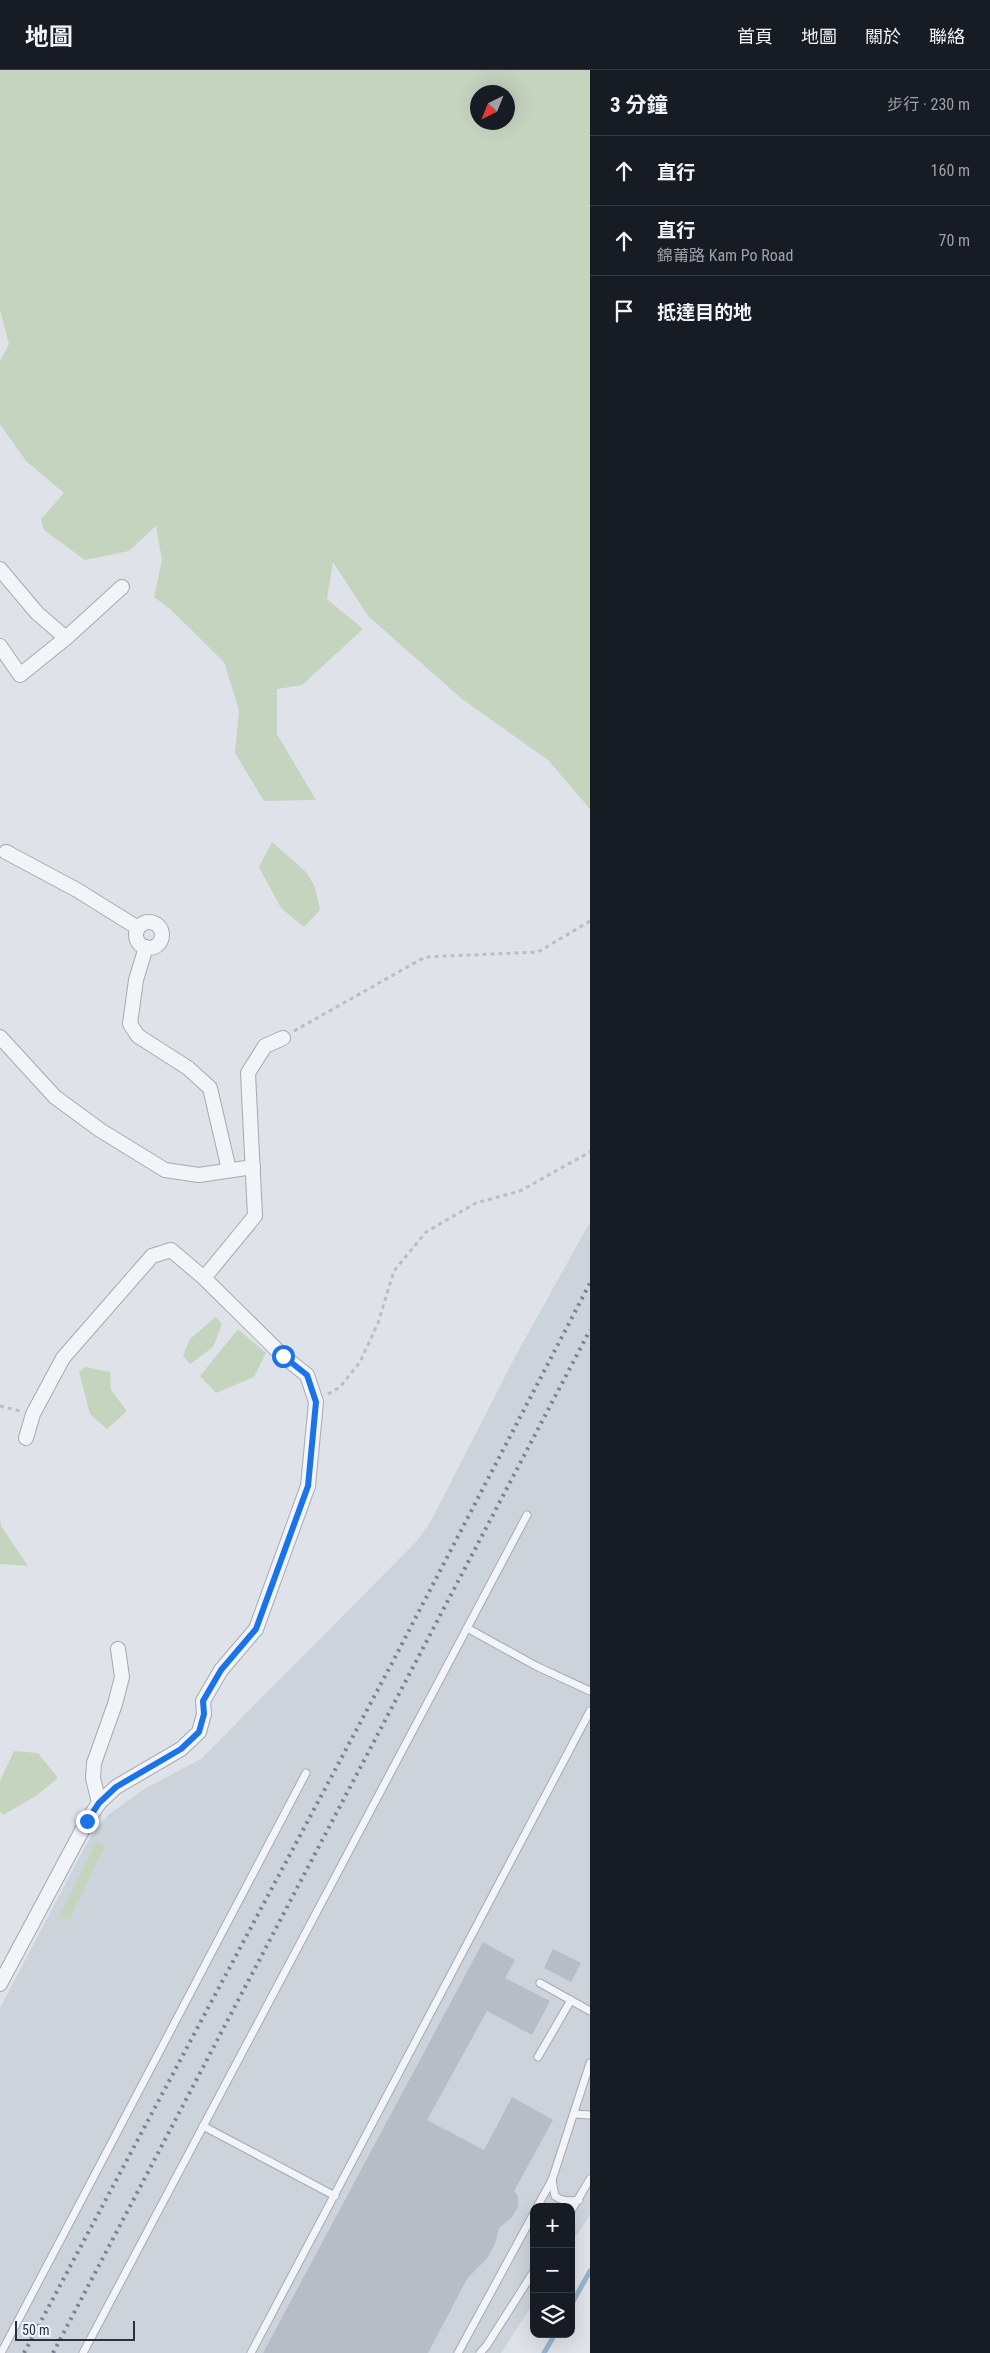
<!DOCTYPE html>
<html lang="zh-TW">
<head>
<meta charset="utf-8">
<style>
  body { margin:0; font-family:"Roboto Condensed","Noto Sans TC",sans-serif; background:#242831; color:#f1f3f6 }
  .controls { position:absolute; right:15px; bottom:15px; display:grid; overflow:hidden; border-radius:10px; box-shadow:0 5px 20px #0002 }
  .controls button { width:45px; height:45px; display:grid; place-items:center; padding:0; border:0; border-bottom:1px solid #363941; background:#171b24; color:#f1f3f6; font:25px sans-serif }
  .compass { position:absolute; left:470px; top:15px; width:45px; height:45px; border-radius:50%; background:#171b24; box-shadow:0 5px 20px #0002; rotate:223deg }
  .scale { position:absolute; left:15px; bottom:12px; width:120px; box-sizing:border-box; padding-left:5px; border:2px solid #273241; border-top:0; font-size:14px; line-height:18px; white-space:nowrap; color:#273241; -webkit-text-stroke:4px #eff2f7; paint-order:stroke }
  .stop { position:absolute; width:15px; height:15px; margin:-11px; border:4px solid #1a73e8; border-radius:50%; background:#fff }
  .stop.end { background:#1a73e8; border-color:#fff; box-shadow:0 1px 5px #0008 }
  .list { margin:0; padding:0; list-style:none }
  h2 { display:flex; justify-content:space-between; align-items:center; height:65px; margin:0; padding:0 20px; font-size:21px }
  h2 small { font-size:16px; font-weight:400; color:#9ea1a6 }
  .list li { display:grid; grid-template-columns:32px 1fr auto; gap:15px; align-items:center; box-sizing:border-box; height:70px; padding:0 20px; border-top:1px solid #363941 }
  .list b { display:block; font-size:19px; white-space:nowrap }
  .list p { margin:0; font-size:16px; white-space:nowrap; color:#9ea1a6 }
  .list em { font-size:16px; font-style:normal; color:#9ea1a6 }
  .icon { flex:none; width:28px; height:28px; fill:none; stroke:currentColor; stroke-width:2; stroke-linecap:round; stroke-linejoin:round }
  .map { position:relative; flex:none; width:590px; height:2283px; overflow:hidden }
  header { display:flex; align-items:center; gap:30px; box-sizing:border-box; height:70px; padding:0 25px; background:#171b24; border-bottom:1px solid #363941 }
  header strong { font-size:24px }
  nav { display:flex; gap:28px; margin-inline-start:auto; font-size:18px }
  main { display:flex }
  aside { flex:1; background:#171b24 }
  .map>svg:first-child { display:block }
  .built { fill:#cdd3db }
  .green { fill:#c5d4bf; fill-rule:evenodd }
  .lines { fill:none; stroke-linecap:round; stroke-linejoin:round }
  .stream { stroke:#97b3cc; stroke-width:5 }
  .building { fill:#b6bdc6 }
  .lane-casing { stroke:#a4aab3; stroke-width:9 }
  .street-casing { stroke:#a4aab3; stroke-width:16 }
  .path { stroke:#b9bec4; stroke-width:3; stroke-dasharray:4 4; stroke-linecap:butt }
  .lane { stroke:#f2f4f7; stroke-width:7 }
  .street { stroke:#f2f4f7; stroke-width:14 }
  .rail { stroke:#778394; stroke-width:4; stroke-dasharray:2.5 5; stroke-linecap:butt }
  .route { stroke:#1a73e8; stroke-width:6 }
</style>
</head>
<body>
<header>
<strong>地圖</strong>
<nav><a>首頁</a><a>地圖</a><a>關於</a><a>聯絡</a></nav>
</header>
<main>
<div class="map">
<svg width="590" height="2283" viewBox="0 0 590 2283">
  <rect width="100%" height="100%" fill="#dfe3e9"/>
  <polygon class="built" points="590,1152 590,2145 571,2174 571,2137 534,2137 534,2232 501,2283 0,2283 0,1938 88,1771 107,1746 144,1719 201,1689 415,1473 431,1451 515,1287"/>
  <g class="green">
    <path d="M0,0H590V739L548,690L462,629L368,546L333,492L327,529L363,559L302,615L277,619V664L316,730L264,731L235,683L239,640L224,592L170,539L154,527L162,490L156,456L129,481L85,490L44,460L41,449L64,423L26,391L0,354V291L9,274L0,240ZM478,22H508V52H478Z"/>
    <polygon points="272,772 306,802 315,817 320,840 304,857 281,838 259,797"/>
    <polygon points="216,1247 222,1254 213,1277 190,1294 183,1286 190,1269"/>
    <polygon points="238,1259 266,1283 254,1307 216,1323 200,1306"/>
    <polygon points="85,1297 110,1302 111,1320 127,1341 107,1359 90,1344 79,1302"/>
    <polygon points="0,1447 1,1456 28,1496 0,1494"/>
    <polygon points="14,1681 38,1683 58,1708 36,1726 3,1745 0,1742 0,1711"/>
    <polygon points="96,1772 105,1776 70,1849 58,1848"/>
  </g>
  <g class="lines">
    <g class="stream">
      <polyline points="571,2235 590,2201"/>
      <polyline points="544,2283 555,2264"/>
    </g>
  </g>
  <g class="building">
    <polygon points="483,1872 515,1890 505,1908 550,1931 532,1965 487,1941 427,2050 484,2080 512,2027 553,2050 514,2121 518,2126 518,2137 512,2147 499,2158 495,2174 488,2187 467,2209 428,2283 263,2283"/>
    <polygon points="553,1879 581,1893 571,1912 544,1898"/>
  </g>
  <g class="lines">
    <g class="lane-casing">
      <g id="lane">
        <polyline points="467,1558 536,1596 590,1621"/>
        <polyline points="540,1913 590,1941"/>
        <polyline points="538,1987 571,1930"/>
        <polyline points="574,2044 590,2045"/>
        <polyline points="203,2056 335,2126"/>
        <path d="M552,2110L555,2126C563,2132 569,2131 579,2130"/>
        <polyline points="537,2137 552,2110 590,1993"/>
        <polyline points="571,2141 590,2109"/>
        <polyline points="1,2283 306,1703"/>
        <polyline points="83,2283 527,1445"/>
        <polyline points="251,2283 590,1641"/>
        <polyline points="458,2283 534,2143"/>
        <polyline points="480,2283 487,2275 534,2201"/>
      </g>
    </g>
    <g class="street-casing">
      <g id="street">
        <polyline points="0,499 37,543 66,568"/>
        <polyline points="0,576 20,605 66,568 122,517"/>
        <polyline points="6,782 77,820 138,858"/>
        <circle cx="149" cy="865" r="13"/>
        <polyline points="146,877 136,910 130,954 138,966 188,998 210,1018 229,1100"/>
        <polyline points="0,967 55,1027 100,1060 165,1100 199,1105 253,1097"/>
        <polyline points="26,1368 33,1344 63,1288 152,1186 171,1180 204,1208"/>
        <polyline points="99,1733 93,1708 94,1693 115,1634 122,1607 118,1579"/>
        <polyline points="0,1914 87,1751 99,1733 116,1717 181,1679 199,1662 204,1644 203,1631 221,1600 256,1559 308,1416 316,1332 307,1305 283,1286 204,1208 255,1146 248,1003 265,976 283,968"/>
      </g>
    </g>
    <g class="path">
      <polyline points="294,961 425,887 538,882 590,851"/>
      <polyline points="328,1324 340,1317 360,1292 378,1253 394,1201 426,1162 476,1133 520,1121 590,1082"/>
      <polyline points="0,1336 20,1341"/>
    </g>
    <use href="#lane" class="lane"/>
    <use href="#street" class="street"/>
    <g class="rail">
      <polyline points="24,2283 391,1595 590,1213"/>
      <polyline points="53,2283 590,1260"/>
    </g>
  </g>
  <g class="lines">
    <polyline class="route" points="87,1751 99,1733 116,1717 181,1679 199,1662 204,1644 203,1631 221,1600 256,1559 308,1416 316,1332 307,1305 283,1286"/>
  </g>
</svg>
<div class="controls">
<button>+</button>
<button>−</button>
<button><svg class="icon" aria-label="layers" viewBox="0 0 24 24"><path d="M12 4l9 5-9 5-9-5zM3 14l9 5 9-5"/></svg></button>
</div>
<svg class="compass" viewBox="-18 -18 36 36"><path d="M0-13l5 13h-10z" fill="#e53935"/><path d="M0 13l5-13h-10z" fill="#9ea1a6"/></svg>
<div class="scale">50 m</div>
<div class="stop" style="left:283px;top:1286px"></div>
<div class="stop end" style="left:87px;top:1751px"></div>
</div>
<aside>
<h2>3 分鐘<small>步行 · 230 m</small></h2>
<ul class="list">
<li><svg class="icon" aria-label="ahead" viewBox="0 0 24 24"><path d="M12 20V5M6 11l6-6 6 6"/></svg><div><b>直行</b></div><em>160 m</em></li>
<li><svg class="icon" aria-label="ahead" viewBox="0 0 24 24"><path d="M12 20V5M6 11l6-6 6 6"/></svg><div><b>直行</b><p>錦莆路 Kam Po Road</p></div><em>70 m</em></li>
<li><svg class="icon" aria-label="arrive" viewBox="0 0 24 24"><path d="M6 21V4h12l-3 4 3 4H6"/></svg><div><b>抵達目的地</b></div></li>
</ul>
</aside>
</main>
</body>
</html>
